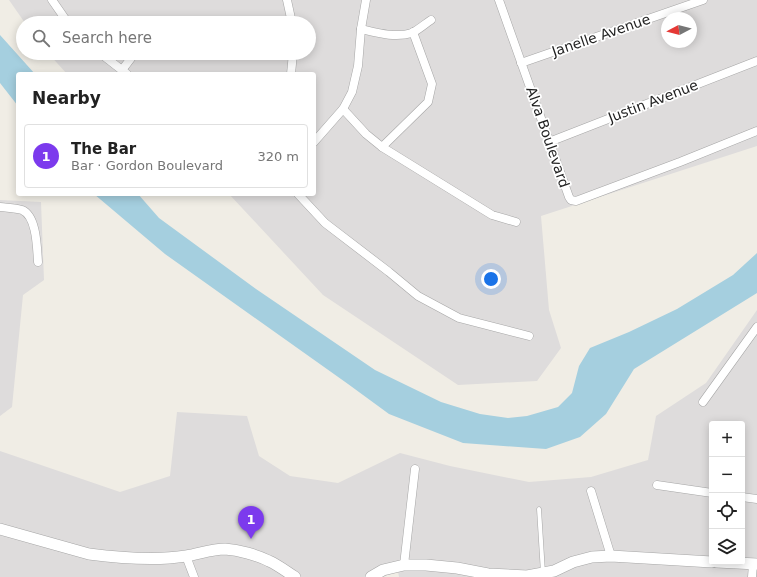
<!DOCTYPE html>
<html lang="en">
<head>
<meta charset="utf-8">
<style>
  body { margin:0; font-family:"DejaVu Sans",sans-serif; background:#f2f2f2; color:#222 }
  .controls { position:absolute; right:12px; bottom:12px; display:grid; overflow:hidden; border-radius:4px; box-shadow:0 2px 10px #0003 }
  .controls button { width:36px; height:36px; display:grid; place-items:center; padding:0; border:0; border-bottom:1px solid #e0e0e0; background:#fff; color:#222; font:20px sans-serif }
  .compass { position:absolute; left:661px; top:12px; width:36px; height:36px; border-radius:50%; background:#fff; box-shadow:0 2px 10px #0003; rotate:263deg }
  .you { position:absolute; left:491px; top:279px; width:14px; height:14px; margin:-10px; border:3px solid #fff; border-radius:50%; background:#1a73e8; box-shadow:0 0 0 6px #1a73e833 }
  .badge { display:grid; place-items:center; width:26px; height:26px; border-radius:50%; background:#7c3aed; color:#fff; font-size:13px; font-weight:700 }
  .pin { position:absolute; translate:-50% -33px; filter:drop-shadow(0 1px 2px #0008) }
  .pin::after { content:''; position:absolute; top:21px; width:14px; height:12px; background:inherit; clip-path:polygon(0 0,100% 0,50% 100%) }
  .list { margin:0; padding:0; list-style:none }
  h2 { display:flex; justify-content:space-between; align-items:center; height:52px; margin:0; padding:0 16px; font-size:17px }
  h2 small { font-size:13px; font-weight:400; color:#767676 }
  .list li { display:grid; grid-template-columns:26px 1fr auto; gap:12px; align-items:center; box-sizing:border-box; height:64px; margin:0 8px 8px; padding:0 8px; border:1px solid #e0e0e0; border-radius:4px }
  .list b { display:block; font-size:15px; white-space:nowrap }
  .list p { margin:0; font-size:13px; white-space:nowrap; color:#767676 }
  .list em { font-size:13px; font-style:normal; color:#767676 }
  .icon { flex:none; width:22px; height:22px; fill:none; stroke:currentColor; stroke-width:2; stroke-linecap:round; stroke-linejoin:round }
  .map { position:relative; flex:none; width:757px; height:577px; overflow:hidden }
  .search { position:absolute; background:#fff; box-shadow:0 2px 10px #0003; left:16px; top:16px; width:300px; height:44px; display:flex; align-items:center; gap:10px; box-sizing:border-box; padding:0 14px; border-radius:22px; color:#767676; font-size:15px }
  .panel { position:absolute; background:#fff; box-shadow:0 2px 10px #0003; left:16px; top:72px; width:300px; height:124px; border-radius:4px }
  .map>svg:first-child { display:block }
  .residential { fill:#dedcdc; fill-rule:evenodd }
  .water { fill:#a5cfdf }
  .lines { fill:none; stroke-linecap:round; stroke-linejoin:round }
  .service-casing { stroke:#a6a6a6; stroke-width:5 }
  .minor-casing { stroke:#a6a6a6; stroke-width:9 }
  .tertiary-casing { stroke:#a6a6a6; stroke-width:12 }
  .service { stroke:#fff; stroke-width:4 }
  .minor { stroke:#fff; stroke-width:8 }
  .tertiary { stroke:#fff; stroke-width:11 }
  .labels { text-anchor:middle; stroke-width:3.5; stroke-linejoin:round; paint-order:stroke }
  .street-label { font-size:14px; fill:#1f1f1f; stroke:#fff }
</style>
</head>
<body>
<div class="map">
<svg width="757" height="577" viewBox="0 0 757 577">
  <rect width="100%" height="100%" fill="#f0ede5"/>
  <g class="residential">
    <path d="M9,0H757V146L541,216L549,310L561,348L537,381L458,385L323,295L229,194H314V74H67L48,53H309V23H25ZM667,18H691V42H667Z"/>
    <polygon points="0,200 41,202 44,280 23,295 12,407 0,416"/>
    <path d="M757,310V577H399L398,571L383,577H0V451L120,492L170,476L177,412L247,416L259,456L290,476L338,483L400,453L450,466L529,482L591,477L648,460L656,416L706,383ZM712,424H742V562H712Z"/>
  </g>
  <g class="water">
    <polygon points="0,35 35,74 18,74 18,106 0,83"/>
    <polygon points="94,194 138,194 159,218 256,289 375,370 441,402 480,414 508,418 527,416 558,407 572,393 579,366 590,348 629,332 677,309 733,275 757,253 757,293 634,369 606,414 580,437 546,449 463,443 389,414 348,384 165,254"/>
  </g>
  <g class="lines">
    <g class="service-casing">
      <polyline id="service" points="539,509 543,573"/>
    </g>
    <g class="minor-casing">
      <g id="minor">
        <polyline points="52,0 68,23"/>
        <polyline points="287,0 292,23"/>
        <polyline points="499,0 569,197 571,200 576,201 680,162 757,131"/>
        <path d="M361,29C378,33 395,38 412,33C418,30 425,24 431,20"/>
        <polyline points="100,53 127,74"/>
        <polyline points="521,63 703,0"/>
        <polyline points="122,70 135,53"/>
        <polyline points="291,74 293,53"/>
        <polyline points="343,109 366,134 382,147 492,215 516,222"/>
        <polyline points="314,142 343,109 352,92 358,66 361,29 366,0"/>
        <polyline points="549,142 757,61"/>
        <polyline points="382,147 428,102 432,84 413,32"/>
        <polyline points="298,194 325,223 389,272 418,296 459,318 529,336"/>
        <path d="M0,207C7,208 15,208 22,210C37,216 37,249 38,262"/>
        <polyline points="703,402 757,327"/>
        <polyline points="657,485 712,493"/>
        <polyline points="591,491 611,556"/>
        <polyline points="742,497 757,499"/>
        <polyline points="186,556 194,577"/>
        <polyline points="404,565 415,469"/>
        <polyline points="752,577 753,564"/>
      </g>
    </g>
    <g class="tertiary-casing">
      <g id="tertiary">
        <path d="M0,529L89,554C120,558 155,561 186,556C199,554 212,549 225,549C239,550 257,555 269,561C278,565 287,572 295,577"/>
        <polyline points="717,562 757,564"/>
        <polyline points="371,577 383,570 404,565 426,565 457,568 488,574 527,576 554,571 573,562 592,557 611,556 712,562"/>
      </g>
    </g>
    <use href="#service" class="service"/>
    <use href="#minor" class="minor"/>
    <use href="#tertiary" class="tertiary"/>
  </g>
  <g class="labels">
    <g class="street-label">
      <text transform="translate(601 35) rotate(-19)" y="5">Janelle Avenue</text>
      <text transform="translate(653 101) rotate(-21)" y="5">Justin Avenue</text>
      <text transform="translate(548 137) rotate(71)" y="5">Alva Boulevard</text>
    </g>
  </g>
</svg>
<div class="controls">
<button>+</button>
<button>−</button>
<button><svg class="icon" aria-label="locate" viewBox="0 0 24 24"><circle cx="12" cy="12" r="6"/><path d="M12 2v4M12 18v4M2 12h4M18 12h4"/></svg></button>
<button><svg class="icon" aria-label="layers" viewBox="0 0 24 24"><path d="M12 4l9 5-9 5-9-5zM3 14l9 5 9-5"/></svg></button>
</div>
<svg class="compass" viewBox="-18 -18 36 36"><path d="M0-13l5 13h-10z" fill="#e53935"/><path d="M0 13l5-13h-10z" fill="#767676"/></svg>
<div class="you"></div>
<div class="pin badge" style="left:251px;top:539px">1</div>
<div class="search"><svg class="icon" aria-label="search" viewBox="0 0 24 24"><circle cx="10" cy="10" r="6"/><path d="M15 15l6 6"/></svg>Search here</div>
<section class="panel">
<h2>Nearby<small></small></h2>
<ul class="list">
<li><span class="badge">1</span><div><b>The Bar</b><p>Bar · Gordon Boulevard</p></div><em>320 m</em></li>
</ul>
</section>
</div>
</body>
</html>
